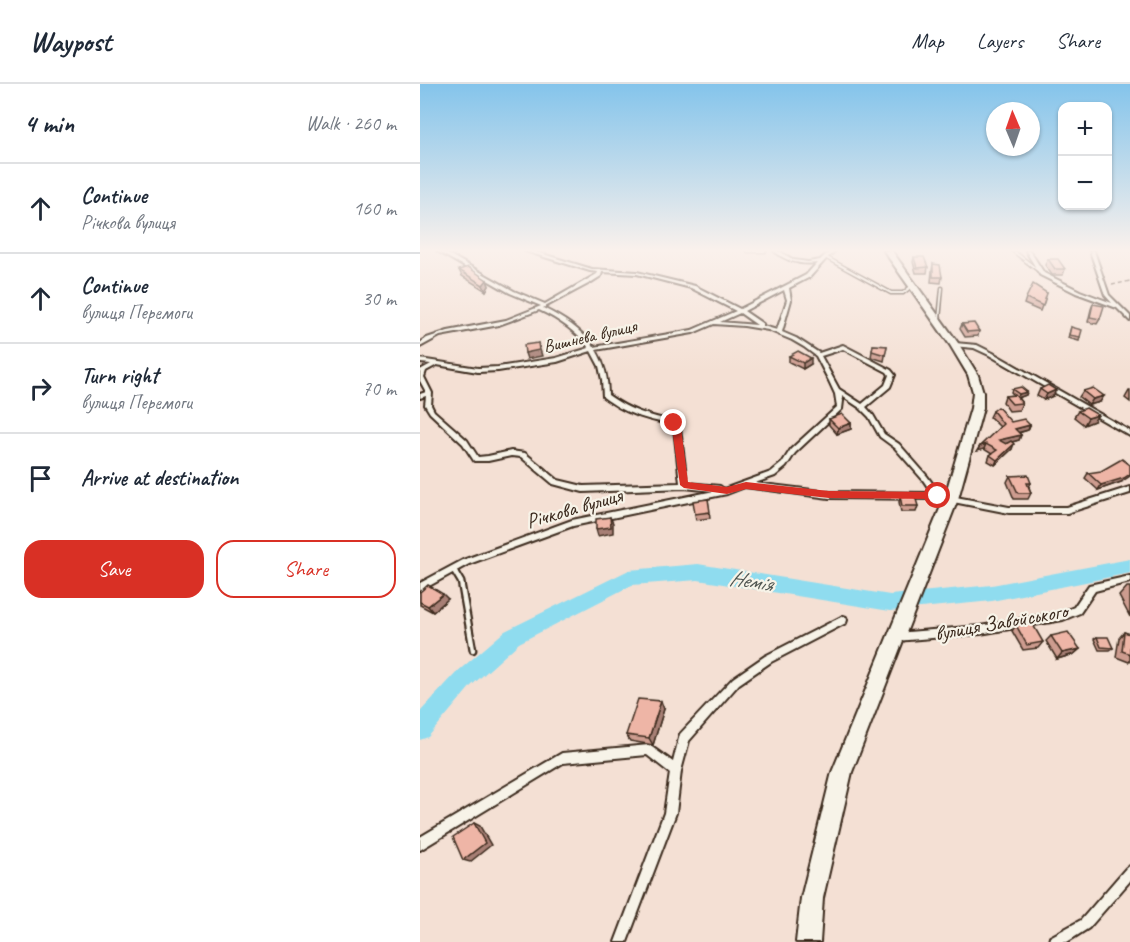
<!DOCTYPE html>
<html lang="en">
<head>
<meta charset="utf-8">
<style>
  body { margin:0; font-family:Caveat,sans-serif; background:#f6f6f7; color:#1f2937 }
  .controls { position:absolute; right:18px; top:18px; display:grid; overflow:hidden; border-radius:12px; box-shadow:0 2px 4px #0004 }
  .controls button { width:54px; height:54px; display:grid; place-items:center; padding:0; border:0; border-bottom:2px solid #e0e1e3; background:#fff; color:#1f2937; font:30px sans-serif }
  .compass { position:absolute; left:566px; top:18px; width:54px; height:54px; border-radius:50%; background:#fff; box-shadow:0 2px 4px #0004; rotate:358deg }
  .stop { position:absolute; width:18px; height:18px; margin:-14px; border:4px solid #d93025; border-radius:50%; background:#fff }
  .stop.end { background:#d93025; border-color:#fff; box-shadow:0 2px 6px #0008 }
  .list { margin:0; padding:0; list-style:none }
  h2 { display:flex; justify-content:space-between; align-items:center; height:78px; margin:0; padding:0 24px; font-size:26px }
  h2 small { font-size:20px; font-weight:400; color:#747a83 }
  .list li { display:grid; grid-template-columns:39px 1fr auto; gap:18px; align-items:center; box-sizing:border-box; height:90px; padding:0 24px; border-top:2px solid #e0e1e3 }
  .list b { display:block; font-size:22px; white-space:nowrap }
  .list p { margin:0; font-size:20px; white-space:nowrap; color:#747a83 }
  .list em { font-size:20px; font-style:normal; color:#747a83 }
  .actions { display:flex; gap:12px; padding:18px 24px }
  .actions a { flex:1; padding:14px 0; border:2px solid #d93025; border-radius:18px; text-align:center; font-size:21px; color:#d93025 }
  .actions .main { background:#d93025; color:#fff }
  .icon { flex:none; width:33px; height:33px; fill:none; stroke:currentColor; stroke-width:2; stroke-linecap:round; stroke-linejoin:round }
  .map { position:relative; flex:none; width:710px; height:858px; overflow:hidden }
  header { display:flex; align-items:center; gap:36px; box-sizing:border-box; height:84px; padding:0 30px; background:#fff; border-bottom:2px solid #e0e1e3 }
  header strong { font-size:28px }
  nav { display:flex; gap:33px; margin-inline-start:auto; font-size:21px }
  main { display:flex }
  aside { flex:1; background:#fff }
  .map>svg:first-child { display:block }
  .lines { fill:none; stroke-linecap:round; stroke-linejoin:round }
  .river { fill:#8fdcef; fill-rule:evenodd }
  .service-far2-casing { stroke:#3b2a1e; stroke-width:5 }
  .service-far1-casing { stroke:#3b2a1e; stroke-width:8 }
  .service-casing { stroke:#3b2a1e; stroke-width:9 }
  .minor-casing { stroke:#3b2a1e; stroke-width:4 }
  .trunk-casing { stroke:#3b2a1e; stroke-width:4 }
  .path { stroke:#3b2a1e; stroke-width:1.5; stroke-dasharray:4 3; stroke-linecap:butt }
  .service-far2 { stroke:#f7f3e8; stroke-width:2 }
  .service-far1 { stroke:#f7f3e8; stroke-width:4 }
  .service { stroke:#f7f3e8; stroke-width:4.5 }
  .minor { fill:#f7f3e8; fill-rule:evenodd }
  .trunk { fill:#f7f3e8; fill-rule:evenodd }
  .wall { fill:#cd9c8f; stroke:#3b2a1e; stroke-width:1.5 }
  .shaded-wall { fill:#a77f74; stroke:#3b2a1e; stroke-width:1.5 }
  .building { fill:#eeb5a6; stroke:#3b2a1e; stroke-width:1.5 }
  .route { fill:#d93025 }
  .labels { text-anchor:middle; stroke-width:4.5; stroke-linejoin:round; paint-order:stroke }
  .far-street-label { font-size:18px; fill:#3b2a1e; stroke:#f7f3e8 }
  .street-label { font-size:21px; fill:#3b2a1e; stroke:#f7f3e8 }
  .water-label { font-size:22px; font-style:italic; fill:#505652; stroke:#f7f3e8 }
</style>
</head>
<body>
<header>
<strong>Waypost</strong>
<nav><a>Map</a><a>Layers</a><a>Share</a></nav>
</header>
<main>
<aside>
<h2>4 min<small>Walk · 260 m</small></h2>
<ul class="list">
<li><svg class="icon" aria-label="ahead" viewBox="0 0 24 24"><path d="M12 20V5M6 11l6-6 6 6"/></svg><div><b>Continue</b><p>Річкова вулиця</p></div><em>160 m</em></li>
<li><svg class="icon" aria-label="ahead" viewBox="0 0 24 24"><path d="M12 20V5M6 11l6-6 6 6"/></svg><div><b>Continue</b><p>вулиця Перемоги</p></div><em>30 m</em></li>
<li><svg class="icon" aria-label="right" viewBox="0 0 24 24"><path d="M7 20v-9h11M14 6l5 5-5 5"/></svg><div><b>Turn right</b><p>вулиця Перемоги</p></div><em>70 m</em></li>
<li><svg class="icon" aria-label="arrive" viewBox="0 0 24 24"><path d="M6 21V4h12l-3 4 3 4H6"/></svg><div><b>Arrive at destination</b></div></li>
</ul>
<div class="actions"><a class="main">Save</a><a>Share</a></div>
</aside>
<div class="map">
<svg width="710" height="858" viewBox="0 0 710 858">
  <rect width="100%" height="100%" fill="#f4e0d4"/>
  <filter id="ink" filterUnits="userSpaceOnUse"><feTurbulence type="fractalNoise" baseFrequency=".0167" numOctaves="2"/><feDisplacementMap in="SourceGraphic" scale="12" xChannelSelector="R" yChannelSelector="G"/><feConvolveMatrix kernelMatrix="1 2 1 2 8 2 1 2 1" color-interpolation-filters="sRGB"/></filter>
  <g filter="url(#ink)">
    <g class="lines">
      <polygon class="river" points="710,475 710,489 572,517 470,527 278,496 212,501 99,559 51,602 8,653 0,656 0,628 37,588 85,547 209,486 278,480 470,511 572,501"/>
      <g class="service-far2-casing">
        <g id="service-far2">
          <polyline points="328,167 345,167"/>
          <polyline points="593,167 619,187"/>
          <polyline points="405,173 471,209 483,209 492,202"/>
          <polyline points="519,236 522,204"/>
        </g>
      </g>
      <g class="service-far1-casing">
        <polyline id="service-far1" points="34,486 36,489"/>
      </g>
      <g class="service-casing">
        <polyline id="service" points="35,488 41,498 53,566"/>
      </g>
      <g class="minor-casing">
        <g id="minor">
          <path d="M17,167H23L94,207L125,220L177,190L178,188L170,187L105,167H113L172,185L217,188L275,202L320,225L386,191L397,179C381,181 367,178 354,167H359L374,176L388,178L400,176L410,167H415L407,174L390,193L369,204L371,216L362,248L376,254L399,269L423,261L471,286L475,291L470,303L446,323L453,331L464,350L479,360L507,392L520,410L589,423H647L710,403V409L647,429H589L518,415L409,414L325,403L307,410L153,442L49,480L0,507V499L43,476L152,436L294,407L264,404L163,408L133,400L101,373L91,372L68,377H54L43,360L10,329L5,321L6,312L0,314V310L6,308L0,297V286L11,280L0,279V275L58,284L78,283L136,274L169,264C156,247 138,235 119,226L79,241L20,252L0,263V259L7,254L28,247L86,236L121,222L90,209ZM182,188L217,190L271,204L316,227L272,246L174,263C161,245 143,234 123,224L170,199L181,192ZM364,206L367,216L357,246L343,242V240L324,227ZM320,229L337,241L300,238ZM294,240L324,242L348,246L372,256L384,263L396,272L409,297L415,310L417,323L371,365L362,379L351,388L304,405L300,402L267,399L260,344L256,338C228,331 212,328 188,311C188,294 185,281 176,266L273,249ZM423,265L467,288L469,291L465,301L442,320L419,305L401,272ZM171,267L179,282L182,296L183,313C207,331 223,334 252,341L254,344L260,399L163,402L138,396L105,369L91,367L68,372L58,373L47,356L14,327L11,321L12,309L4,293L6,287L17,281L58,288L78,287L137,278ZM422,312L440,324L449,333L460,353L475,364L503,396L512,409L409,408L335,399L355,392L366,383L375,369L422,325L423,317Z"/>
          <polygon points="606,167 610,167 624,189 660,207 692,219 685,211 670,167 674,167 689,211 710,232 710,237 697,224 656,209 620,191"/>
          <polygon points="535,259 557,261 573,269 710,347 710,352 569,271 554,264 533,262 533,260"/>
          <polygon points="710,492 710,498 675,507 660,529 643,536 560,550 476,557 473,556 471,553 473,550 476,549 560,542 642,528 654,523 669,501"/>
          <polygon points="423,532 426,533 427,536 426,539 351,578 319,600 269,657 261,687 256,729 207,858 195,858 244,729 250,689 227,671 143,679 0,766 0,753 142,669 229,661 253,678 260,650 313,594 345,572"/>
          <polygon points="710,782 710,797 669,844 647,858 629,858 630,853 661,836 706,784"/>
        </g>
      </g>
      <g class="trunk-casing">
        <polygon id="trunk" points="464,167 472,167 538,259 558,291 563,308 563,324 538,415 432,688 403,814 400,858 376,858 381,814 412,688 524,415 551,324 553,308 548,291 530,261"/>
      </g>
      <polyline class="path" points="692,201 710,197"/>
      <use href="#service-far2" class="service-far2"/>
      <use href="#service-far1" class="service-far1"/>
      <use href="#service" class="service"/>
      <use href="#minor" class="minor"/>
      <use href="#trunk" class="trunk"/>
    </g>
    <g class="wall">
      <polygon points="494,173 508,183 507,189 496,189 493,178"/>
      <polygon points="628,175 645,185 643,191 632,191 625,181"/>
      <polygon points="513,180 522,193 521,199 511,198 512,186"/>
      <polygon points="39,186 67,196 69,202 66,207 42,192"/>
      <polygon points="627,209 620,227 604,220 606,214"/>
      <polygon points="673,220 680,235 677,240 668,238 671,225"/>
      <polygon points="542,240 559,247 558,252 545,253 540,245"/>
      <polygon points="651,243 660,253 659,257 648,254"/>
      <polygon points="453,261 467,262 464,277 451,273"/>
      <polygon points="369,272 391,280 383,285 369,278"/>
      <polygon points="592,305 607,308 606,311 598,314 602,319 599,326 589,327 583,318 585,312 594,311 591,308"/>
      <polygon points="620,305 633,312 624,316 617,312"/>
      <polygon points="663,307 680,318 669,321 659,313"/>
      <polygon points="709,307 710,307 710,318 705,314"/>
      <polygon points="573,327 591,338 610,341 608,346 599,349 601,351 599,356 592,358 592,365 575,381 568,377 570,371 572,370 564,365 557,367 560,362 580,343 570,333"/>
      <polygon points="658,327 674,337 664,341 654,333"/>
      <polygon points="409,335 431,339 431,345 417,350 409,341"/>
      <polygon points="668,389 701,398 678,406 665,394"/>
      <polygon points="590,392 611,399 609,403 611,409 608,415 594,415 587,398"/>
      <polygon points="480,412 498,422 496,428 481,428 479,418"/>
      <polygon points="288,415 290,434 276,436 275,430"/>
      <polygon points="707,503 710,503 710,533 699,512"/>
      <polygon points="0,508 28,515 13,528 0,521"/>
      <polygon points="596,541 623,558 618,564 603,566 592,547"/>
      <polygon points="704,548 710,550 710,577 709,578 696,573 699,554"/>
      <polygon points="631,552 660,565 654,570 637,575 626,557"/>
      <polygon points="677,553 693,564 690,566 679,566 674,555"/>
      <polygon points="244,625 233,661 210,657 206,651"/>
    </g>
    <g class="shaded-wall">
      <polygon points="67,196 69,202 66,207 63,201"/>
      <polygon points="118,259 122,272 107,275 105,269"/>
      <polygon points="391,274 391,280 383,285 383,279"/>
      <polygon points="636,306 633,312 624,316 627,310"/>
      <polygon points="607,308 606,311 598,314 599,310"/>
      <polygon points="684,312 680,318 669,321 673,315"/>
      <polygon points="678,331 674,337 664,341 668,334"/>
      <polygon points="431,339 431,345 417,350 418,344"/>
      <polygon points="610,341 608,346 593,350 595,345"/>
      <polygon points="601,351 599,356 577,362 579,356"/>
      <polygon points="566,360 564,365 557,367 560,362"/>
      <polygon points="594,360 592,365 575,381 577,376"/>
      <polygon points="710,390 710,392 701,398 678,406 681,401"/>
      <polygon points="190,433 193,439 193,449 178,452 176,445"/>
      <polygon points="23,510 28,515 13,528 8,522"/>
      <polygon points="660,565 654,570 637,575 642,569"/>
      <polygon points="241,617 244,625 233,661 229,654"/>
      <polygon points="54,739 60,742 71,761 50,778 43,776"/>
    </g>
    <g class="building">
      <polygon points="494,173 504,173 508,183 497,184"/>
      <polygon points="628,175 638,175 645,185 635,185"/>
      <polygon points="513,180 520,181 522,193 513,193"/>
      <polygon points="48,183 67,196 63,201 39,186"/>
      <polygon points="613,200 627,209 623,222 606,214"/>
      <polygon points="673,220 684,222 680,235 670,233"/>
      <polygon points="554,239 559,247 547,248 542,240"/>
      <polygon points="651,243 662,246 660,253 649,251"/>
      <polygon points="118,259 119,266 105,269 104,261"/>
      <polygon points="453,261 467,262 465,271 452,267"/>
      <polygon points="378,267 391,274 383,279 369,272"/>
      <polygon points="628,301 636,306 627,310 620,305"/>
      <polygon points="601,303 607,308 599,310 592,305"/>
      <polygon points="673,304 684,312 673,315 663,307"/>
      <polygon points="595,311 602,319 592,320 585,312"/>
      <polygon points="578,323 591,338 604,335 610,341 595,345 601,351 579,356 586,360 591,357 594,360 577,376 570,371 577,366 566,360 560,362 583,340 573,327"/>
      <polygon points="666,324 678,331 668,334 658,327"/>
      <polygon points="422,330 431,339 418,344 409,335"/>
      <polygon points="702,375 710,381 710,390 704,394 681,401 668,389 681,387"/>
      <polygon points="608,391 611,399 607,399 611,409 598,409 590,392"/>
      <polygon points="480,412 495,412 498,422 482,422"/>
      <polygon points="288,415 290,428 275,430 273,417"/>
      <polygon points="190,433 191,443 176,445 176,435"/>
      <polygon points="8,501 23,510 8,522 0,518 0,508"/>
      <polygon points="612,539 623,558 607,561 596,541"/>
      <polygon points="648,548 660,565 642,569 631,552"/>
      <polygon points="704,548 710,550 710,570 702,567"/>
      <polygon points="677,553 688,553 693,564 681,563"/>
      <polygon points="218,615 241,617 229,654 206,651"/>
      <polygon points="54,739 65,759 43,776 33,753"/>
    </g>
  </g>
  <linearGradient id="sky" x2="0" y2="1"><stop stop-color="#84c4eb"/><stop offset="0.58" stop-color="#faf1ec"/><stop offset="1" stop-color="#faf1ec" stop-opacity="0"/></linearGradient>
  <rect width="710" height="287" fill="url(#sky)"/>
  <polygon class="route" points="251,337 257,337 261,344 268,398 307,403 326,398 409,407 518,408 523,412 518,415 409,414 326,405 307,410 264,404 260,401"/>
  <g class="labels">
    <g class="far-street-label">
      <text transform="translate(170 252) rotate(-13)" y="6">Вишнева вулиця</text>
    </g>
    <g class="street-label">
      <text transform="translate(154 424) rotate(-16)" y="7">Річкова вулиця</text>
      <text transform="translate(581 538) rotate(-10)" y="7">вулиця Завойського</text>
    </g>
    <g class="water-label">
      <text transform="translate(331 496) rotate(9)" y="8">Немія</text>
    </g>
  </g>
</svg>
<div class="controls">
<button>+</button>
<button>−</button>
</div>
<svg class="compass" viewBox="-18 -18 36 36"><path d="M0-13l5 13h-10z" fill="#e53935"/><path d="M0 13l5-13h-10z" fill="#747a83"/></svg>
<div class="stop" style="left:518px;top:412px"></div>
<div class="stop end" style="left:254px;top:339px"></div>
</div>
</main>
</body>
</html>
